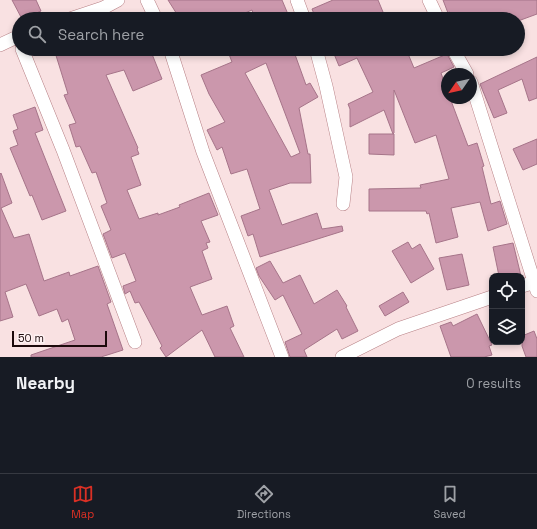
<!DOCTYPE html>
<html lang="en">
<head>
<meta charset="utf-8">
<style>
  body { margin:0; font-family:"Space Grotesk",sans-serif; background:#242831; color:#f1f3f6 }
  .controls { position:absolute; right:12px; bottom:12px; display:grid; overflow:hidden; border-radius:8px; box-shadow:0 2px 6px #0003 }
  .controls button { width:36px; height:36px; display:grid; place-items:center; padding:0; border:0; border-bottom:1px solid #363941; background:#171b24; color:#f1f3f6; font:20px sans-serif }
  .compass { position:absolute; left:441px; top:68px; width:36px; height:36px; border-radius:50%; background:#171b24; box-shadow:0 2px 6px #0003; rotate:236deg }
  .scale { position:absolute; left:12px; bottom:10px; width:95px; box-sizing:border-box; padding-left:4px; border:2px solid #1c090b; border-top:0; font-size:11px; line-height:14px; white-space:nowrap; color:#1c090b; -webkit-text-stroke:3px #fef1f2; paint-order:stroke }
  .list { margin:0; padding:0; list-style:none }
  h2 { display:flex; justify-content:space-between; align-items:center; height:52px; margin:0; padding:0 16px; font-size:17px }
  h2 small { font-size:13px; font-weight:400; color:#9ea1a6 }
  .icon { flex:none; width:22px; height:22px; fill:none; stroke:currentColor; stroke-width:2; stroke-linecap:round; stroke-linejoin:round }
  .map { position:relative; flex:none; width:537px; height:357px; overflow:hidden }
  .search { position:absolute; background:#171b24; box-shadow:0 2px 6px #0003; left:12px; right:12px; top:12px; height:44px; display:flex; align-items:center; gap:10px; box-sizing:border-box; padding:0 14px; border-radius:22px; color:#9ea1a6; font-size:15px }
  .sheet { height:116px; background:#171b24 }
  nav { display:flex; justify-content:space-around; align-items:center; box-sizing:border-box; height:56px; border-top:1px solid #363941; background:#171b24; font-size:11px; color:#9ea1a6 }
  nav a { display:grid; justify-items:center; gap:2px }
  nav .on { color:#d93025 }
  .map>svg:first-child { display:block }
  .building { fill:#cb97ac; stroke:#a67489; fill-rule:evenodd }
  .lines { fill:none; stroke-linecap:round; stroke-linejoin:round }
  .minor-casing { stroke:#b88186; stroke-width:14 }
  .minor { stroke:#fff; stroke-width:13 }
</style>
</head>
<body>
<div class="map">
<svg width="537" height="357" viewBox="0 0 537 357">
  <rect width="100%" height="100%" fill="#f9e1e2"/>
  <g class="building">
    <polygon points="12,0 36,0 41,11 32,15 35,19 22,19"/>
    <polygon points="168,0 282,0 290,19 255,19 252,10 231,19 180,19"/>
    <polygon points="333,0 378,0 383,12 369,19 316,19 312,9"/>
    <polygon points="443,0 537,0 537,14 518,21 518,19 454,19 450,12 448,13"/>
    <polygon points="54,49 150,49 162,79 133,91 124,70 106,75 138,148 137,149 139,154 131,157 141,185 127,190 139,219 158,213 158,215 180,207 179,205 209,193 218,215 201,221 210,242 206,243 208,248 202,251 212,279 190,287 202,315 227,306 234,326 230,328 244,357 215,357 202,330 166,357 160,348 162,346 139,302 135,303 130,291 125,294 123,286 136,281 125,253 112,258 103,234 111,230 101,206 107,203 96,172 92,173 80,146 76,147 69,125 76,123 64,95 68,94"/>
    <path d="M227,49H245L248,55L260,49H293L306,85L310,83L318,97L299,108L308,154H310L311,183H290L269,190L282,225L317,213L322,229L342,226L343,231L260,257L253,234L248,236L241,216L260,209L247,169L231,174L222,147L217,150L207,130L225,122L209,94L201,75L232,62ZM266,63L300,153L291,157L245,73Z"/>
    <polygon points="332,49 406,49 414,68 447,54 454,67 441,73 447,90 447,98 450,98 468,146 477,143 484,166 482,167 491,204 500,201 507,224 488,231 480,202 451,208 458,237 436,243 429,213 427,214 426,211 369,211 369,189 421,188 420,185 449,179 436,135 415,143 394,90 394,133 393,134 384,110 350,127 350,109 348,104 373,92 357,58 339,66"/>
    <polygon points="537,57 537,98 529,101 522,79 498,90 507,113 494,118 480,84"/>
    <polygon points="35,107 43,130 35,133 66,211 42,220 32,195 30,196 10,148 18,145 13,131 18,129 13,115"/>
    <polygon points="369,134 394,134 394,155 369,154"/>
    <polygon points="537,139 537,164 523,170 513,149"/>
    <polygon points="1,173 12,203 1,208 14,238 29,234 44,281 69,272 70,276 98,266 111,302 107,304 123,350 101,357 31,357 31,355 75,340 68,319 62,322 57,309 39,316 26,284 5,292 13,317 0,321 0,174"/>
    <polygon points="408,242 412,249 420,244 434,269 411,283 392,251"/>
    <polygon points="513,243 521,276 499,276 493,247"/>
    <polygon points="462,254 469,285 447,290 439,258"/>
    <polygon points="270,261 283,283 300,275 314,304 337,290 347,306 346,307 358,331 342,339 337,329 304,350 307,357 290,357 285,342 302,334 283,295 275,300 259,276 256,268"/>
    <polygon points="403,292 409,302 385,316 379,306"/>
    <polygon points="477,314 492,345 489,346 492,355 484,357 451,357 440,326 451,322 453,326"/>
    <polygon points="534,331 537,339 537,357 526,357 522,346 522,336"/>
  </g>
  <g class="lines">
    <g class="minor-casing">
      <g id="minor">
        <polyline points="147,0 156,19"/>
        <polyline points="297,0 304,19"/>
        <polyline points="429,0 438,19"/>
        <polyline points="70,19 103,8 118,0"/>
        <polyline points="0,45 19,36"/>
        <polyline points="22,49 63,150 135,342"/>
        <polyline points="170,49 203,152 282,357"/>
        <polyline points="316,49 326,86 346,177 343,204"/>
        <polyline points="453,49 467,74"/>
        <polyline points="471,82 537,291"/>
        <polyline points="522,286 535,282"/>
        <polyline points="342,357 398,329 492,297"/>
      </g>
    </g>
    <use href="#minor" class="minor"/>
  </g>
</svg>
<div class="controls">
<button><svg class="icon" aria-label="locate" viewBox="0 0 24 24"><circle cx="12" cy="12" r="6"/><path d="M12 2v4M12 18v4M2 12h4M18 12h4"/></svg></button>
<button><svg class="icon" aria-label="layers" viewBox="0 0 24 24"><path d="M12 4l9 5-9 5-9-5zM3 14l9 5 9-5"/></svg></button>
</div>
<svg class="compass" viewBox="-18 -18 36 36"><path d="M0-13l5 13h-10z" fill="#e53935"/><path d="M0 13l5-13h-10z" fill="#9ea1a6"/></svg>
<div class="scale">50 m</div>
<div class="search"><svg class="icon" aria-label="search" viewBox="0 0 24 24"><circle cx="10" cy="10" r="6"/><path d="M15 15l6 6"/></svg>Search here</div>
</div>
<section class="sheet">
<h2>Nearby<small>0 results</small></h2>
<ul class="list">
</ul>
</section>
<nav>
<a class="on"><svg class="icon" aria-label="map" viewBox="0 0 24 24"><path d="M3 6l6-2 6 2 6-2v14l-6 2-6-2-6 2zM9 4v14M15 6v14"/></svg>Map</a>
<a><svg class="icon" aria-label="directions" viewBox="0 0 24 24"><path d="M12 3l9 9-9 9-9-9zM9 14v-3h6M13 9l2 2-2 2"/></svg>Directions</a>
<a><svg class="icon" aria-label="saved" viewBox="0 0 24 24"><path d="M7 4h10v16l-5-4-5 4z"/></svg>Saved</a>
</nav>
</body>
</html>
